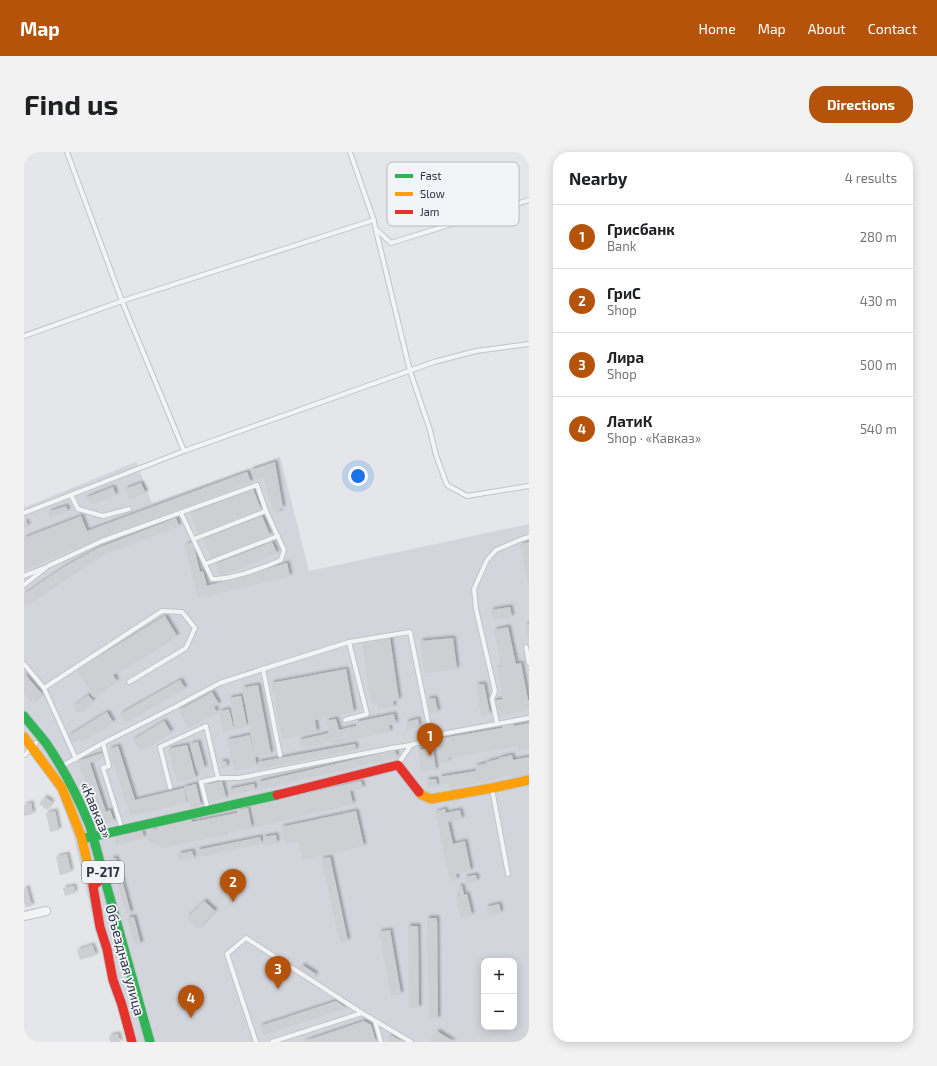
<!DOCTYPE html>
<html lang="en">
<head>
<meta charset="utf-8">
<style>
  body { margin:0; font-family:"Exo 2",sans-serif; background:#f2f2f2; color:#202124 }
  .controls { position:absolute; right:12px; bottom:12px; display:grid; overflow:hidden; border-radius:8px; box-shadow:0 2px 10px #0003 }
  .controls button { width:36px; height:36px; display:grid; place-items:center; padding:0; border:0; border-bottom:1px solid #e0e0e0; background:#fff; color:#202124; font:20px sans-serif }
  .you { position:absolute; left:334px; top:324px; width:14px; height:14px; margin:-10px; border:3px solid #fff; border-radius:50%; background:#1a73e8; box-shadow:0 0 0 6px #1a73e833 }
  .badge { display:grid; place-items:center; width:26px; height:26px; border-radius:50%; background:#b45309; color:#fff; font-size:13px; font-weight:700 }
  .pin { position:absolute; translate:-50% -33px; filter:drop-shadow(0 1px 2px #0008) }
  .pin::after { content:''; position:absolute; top:21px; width:14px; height:12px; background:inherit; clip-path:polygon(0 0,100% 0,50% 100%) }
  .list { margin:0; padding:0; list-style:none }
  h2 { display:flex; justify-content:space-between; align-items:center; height:52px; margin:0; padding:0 16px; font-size:17px }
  h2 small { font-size:13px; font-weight:400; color:#757577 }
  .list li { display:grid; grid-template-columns:26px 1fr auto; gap:12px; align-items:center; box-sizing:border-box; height:64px; padding:0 16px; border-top:1px solid #e0e0e0 }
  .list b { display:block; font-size:15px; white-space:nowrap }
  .list p { margin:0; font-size:13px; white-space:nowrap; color:#757577 }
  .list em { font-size:13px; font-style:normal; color:#757577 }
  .map { position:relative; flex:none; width:505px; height:890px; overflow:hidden; border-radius:16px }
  header { display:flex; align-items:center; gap:24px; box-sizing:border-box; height:56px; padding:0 20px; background:#b45309; color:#fff }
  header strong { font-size:19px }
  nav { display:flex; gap:22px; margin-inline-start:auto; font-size:14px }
  .intro { display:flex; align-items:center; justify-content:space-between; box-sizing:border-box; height:96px; padding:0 24px }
  h1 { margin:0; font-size:28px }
  .button { padding:10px 18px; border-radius:16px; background:#b45309; color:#fff; font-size:14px; font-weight:700 }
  main { display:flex; gap:24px; padding:0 24px }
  aside { flex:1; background:#fff; border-radius:16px; box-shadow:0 2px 10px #0003 }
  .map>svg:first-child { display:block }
  .built { fill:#d3d5dc; fill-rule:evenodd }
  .building { fill:#cecfd3; filter:url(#shadow) }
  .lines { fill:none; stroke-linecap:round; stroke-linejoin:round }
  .lane-casing { stroke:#c2c4c7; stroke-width:6 }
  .street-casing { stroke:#c2c4c7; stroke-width:10 }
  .fast-casing { stroke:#c2c4c7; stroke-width:11 }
  .slow-casing { stroke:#c2c4c7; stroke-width:11 }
  .jam-casing { stroke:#c2c4c7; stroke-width:11 }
  .lane { stroke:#f3f4f6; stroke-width:4 }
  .street { stroke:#f3f4f6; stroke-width:8 }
  .fast { stroke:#30b455; stroke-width:9 }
  .slow { stroke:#ff9f0a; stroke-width:9 }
  .jam { stroke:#e5322d; stroke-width:9 }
  .labels { text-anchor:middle; stroke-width:3.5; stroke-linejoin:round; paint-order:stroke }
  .shield { fill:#f2f4f8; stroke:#676c79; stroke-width:1 }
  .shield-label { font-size:13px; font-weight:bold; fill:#2b3142 }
  .street-label { font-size:14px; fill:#2b3142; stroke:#f2f4f8 }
  .key { fill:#f2f4f8; stroke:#b6bac1; stroke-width:1 }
  .key-label { font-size:11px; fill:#2b3142 }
</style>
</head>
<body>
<header>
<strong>Map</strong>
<nav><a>Home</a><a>Map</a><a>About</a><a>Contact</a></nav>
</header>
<div class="intro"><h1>Find us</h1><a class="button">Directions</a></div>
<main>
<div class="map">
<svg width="505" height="890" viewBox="0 0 505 890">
  <defs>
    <filter id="shadow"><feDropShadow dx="2.5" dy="-2.5" stdDeviation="1" flood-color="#0004"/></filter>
  </defs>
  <rect width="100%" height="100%" fill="#e4e6e9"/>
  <path class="built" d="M256,305L285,419L505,372V890H104L70,771L49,682L28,621L10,598H0V353L1,355L112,310L128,351ZM460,809H490V875H460Z"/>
  <g class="building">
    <polygon points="251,310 259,356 255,357 256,360 250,361 239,325 230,328 227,318"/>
    <polygon points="223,320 227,330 67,390 0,418 0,386 57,364 63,379"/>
    <polygon points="117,331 122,341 105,347 101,337"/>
    <polygon points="89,335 92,343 69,352 61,346"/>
    <polygon points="229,337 237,357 174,381 166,361"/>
    <polygon points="42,354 44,359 26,366 24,360"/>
    <polygon points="238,364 246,383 187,406 179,387"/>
    <polygon points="152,366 155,374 78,403 0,454 0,442 40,415 74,396"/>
    <polygon points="2,369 4,374 0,376 0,370"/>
    <polygon points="169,390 176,420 179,419 183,434 263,411 266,424 174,446 161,393"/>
    <polygon points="248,390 253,401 196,424 191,412"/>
    <polygon points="505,390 505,431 504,431 496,392"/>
    <polygon points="486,455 488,465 469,468 467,458"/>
    <polygon points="141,464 153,484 89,523 93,529 69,545 52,517 77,502 77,503"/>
    <polygon points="505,472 505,491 504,491 501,473"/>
    <polygon points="484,475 492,512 497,511 504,548 505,548 505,558 472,564 469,549 479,547 473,516 477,515 470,478"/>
    <polygon points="366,486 375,548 369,549 370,555 354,557 353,551 347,552 338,490"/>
    <polygon points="429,486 433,517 400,521 396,489"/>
    <polygon points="322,517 330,560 291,568 293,580 258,587 247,531"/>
    <polygon points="0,521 18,542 8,551 0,542"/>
    <polygon points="156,528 161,536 101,570 96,562"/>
    <polygon points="460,532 466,562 457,564 452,533"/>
    <polygon points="234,533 247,602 231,605 218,536"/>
    <polygon points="188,540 195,552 190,555 193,560 164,576 154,559"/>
    <polygon points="64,543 69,549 54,561 49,555"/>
    <polygon points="217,544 223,574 211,577 205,546"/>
    <polygon points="411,546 414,560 406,561 403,547"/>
    <polygon points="205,557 210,577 199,580 195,560"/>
    <polygon points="83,560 89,570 57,590 55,586 48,591 44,584"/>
    <polygon points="370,562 372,572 365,573 366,580 307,592 307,590 277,596 275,588 305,581 302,569 312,567 315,578 332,574 332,570"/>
    <polygon points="394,567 395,575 383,578 382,570"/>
    <polygon points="140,569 147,580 116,599 109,588"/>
    <polygon points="505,571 505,597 494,599 494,594 424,606 425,609 417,611 413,587 478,576 478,574 490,572 490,574"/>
    <polygon points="226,583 233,614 210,619 203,588"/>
    <polygon points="174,590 181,616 173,619 166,592"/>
    <polygon points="331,592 332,598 236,617 234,610"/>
    <polygon points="163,593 172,626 153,631 144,597"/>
    <polygon points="94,594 111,648 160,636 163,651 106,664 85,597"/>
    <polygon points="409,596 412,618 397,620 394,598"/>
    <polygon points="371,598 373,605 235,638 234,630"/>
    <polygon points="78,601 80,606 66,611 82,660 86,658 90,669 76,674 54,609"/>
    <polygon points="488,603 489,608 505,605 505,623 488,626 488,623 467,627 467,629 426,636 425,631 417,632 415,625 452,619 451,614 463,611 462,610 475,607 475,606"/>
    <polygon points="202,609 203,615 198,616 196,610"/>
    <polygon points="412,627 413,634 403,636 402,628"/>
    <polygon points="198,629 202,646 185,650 181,633"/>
    <polygon points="337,629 339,636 326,639 329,652 232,675 227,654"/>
    <polygon points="172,632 177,653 166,656 160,635"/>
    <polygon points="230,632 231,638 206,643 205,637"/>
    <polygon points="21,645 28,650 23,658 15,652"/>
    <polygon points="7,651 9,662 0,664 0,653"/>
    <polygon points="224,656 228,676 200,681 201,683 137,696 136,693 133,694 127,691 124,688 125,682 129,677 133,677 132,674 167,666 168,670 213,661 213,658"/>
    <polygon points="421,657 422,661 436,658 438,667 424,670 429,692 441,689 447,719 432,722 433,728 426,729 411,660"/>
    <polygon points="31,659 35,678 26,680 22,661"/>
    <polygon points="332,659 340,694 278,708 274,689 261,692 257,675"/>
    <polygon points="118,678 120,686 92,693 90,685"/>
    <polygon points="252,683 253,691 240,694 239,685"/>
    <polygon points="236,685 238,692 175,705 173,698"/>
    <polygon points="168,699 170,706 156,709 154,702"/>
    <polygon points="43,702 47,720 36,723 32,705"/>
    <polygon points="306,705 324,789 316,791 297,707"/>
    <polygon points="92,706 107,761 102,762 87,707"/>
    <polygon points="452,723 453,729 442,732 441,725"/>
    <polygon points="50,734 51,741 41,744 39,736"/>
    <polygon points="438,734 440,743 443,742 448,763 436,766 432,744 436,744 434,735"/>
    <polygon points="0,736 3,736 8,754 2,755 0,750"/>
    <polygon points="180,749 191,759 174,777 163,766"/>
    <polygon points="475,752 477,761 464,764 462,755"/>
    <polygon points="110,765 117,792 111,793 103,766"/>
    <polygon points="403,766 413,766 414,867 405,867"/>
    <polygon points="384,774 394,774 395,856 385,856"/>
    <polygon points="366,778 377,842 367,844 355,780"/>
    <polygon points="68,793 72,803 56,808 53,798"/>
    <polygon points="278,813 292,822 289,827 275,819"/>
    <polygon points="312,849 322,856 239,883 236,874"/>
    <polygon points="340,869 347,873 352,890 278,890"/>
    <polygon points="413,879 430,890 406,890"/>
    <polygon points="94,882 96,890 86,890 85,884"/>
    <polygon points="369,884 378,890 364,890 365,885"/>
  </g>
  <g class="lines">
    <g class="lane-casing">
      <g id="lane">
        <polyline points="43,0 98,149 160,299"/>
        <polyline points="326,0 349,66 386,219 406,278 412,303 423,333 443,344 505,334"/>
        <polyline points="352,77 367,91 505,48"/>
        <polyline points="0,184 98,149 350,68"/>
        <polyline points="47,343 54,357 79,364 105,357"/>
        <polyline points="0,361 160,299 410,210 452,199 505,192"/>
        <polyline points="170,387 242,359"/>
        <polyline points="181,412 254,384"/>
        <polyline points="0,424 20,416"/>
        <path d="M0,433L24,414L78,389L233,333L242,359L260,398L257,408C238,416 207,428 188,427L157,361"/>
        <polyline points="325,490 386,480 407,584"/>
        <polyline points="502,495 505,511"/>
        <polyline points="0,512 20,536"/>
        <polyline points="473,571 468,547 471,539 452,457 450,437 463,408 472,398 498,387 505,385"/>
        <polyline points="79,591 85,614 79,616 98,677"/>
        <polyline points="387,593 397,590 407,584 505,566"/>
        <polyline points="0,603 1,603 12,591"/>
        <polyline points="256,603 239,517 325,490 343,562 321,568"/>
        <polyline points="52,607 20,536 138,459 158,460 171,476 162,496 105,530"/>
        <polyline points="38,614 79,591 151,555 196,531 239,517"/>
        <polyline points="194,626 215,626 368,596 387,593 374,612"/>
        <polyline points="146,635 136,595 182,574 194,626 177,630 184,658"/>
        <polyline points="468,637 484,722"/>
        <polyline points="351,869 357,890"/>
        <polyline points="232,890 203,802 222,786 338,861"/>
        <polyline points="248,890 338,861 387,890"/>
      </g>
    </g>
    <g class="street-casing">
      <polyline id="street" points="0,764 22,759"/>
    </g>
    <g class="fast-casing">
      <g id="fast">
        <path d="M0,564C7,573 15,582 22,591C40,617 54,645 66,674L126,890"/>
        <polyline points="62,686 253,643"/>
      </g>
    </g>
    <g class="slow-casing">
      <g id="slow">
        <polyline points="0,585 38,636 57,684 69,734"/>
        <polyline points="395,640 398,643 407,647 468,636 505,628"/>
      </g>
    </g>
    <g class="jam-casing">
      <g id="jam">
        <polyline points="253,643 374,613 395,640"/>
        <polyline points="75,729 69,734 76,775 83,797 89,828 98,853 108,890"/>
      </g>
    </g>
    <use href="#lane" class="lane"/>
    <use href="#street" class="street"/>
    <use href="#fast" class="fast"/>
    <use href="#slow" class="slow"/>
    <use href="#jam" class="jam"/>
  </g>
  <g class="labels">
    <rect class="shield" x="58" y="709" width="42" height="22" rx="3"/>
    <g class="shield-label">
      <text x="79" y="725">Р-217</text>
    </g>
    <g class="street-label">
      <text transform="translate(72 658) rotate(67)" y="5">«Кавказ»</text>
      <text transform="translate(101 808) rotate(75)" y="5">Объездная улица</text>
    </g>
  </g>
  <rect x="363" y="10" width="132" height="64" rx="6" class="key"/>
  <rect x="371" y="22" width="18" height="4" fill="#30b455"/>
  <rect x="371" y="40" width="18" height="4" fill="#ff9f0a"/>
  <rect x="371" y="58" width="18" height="4" fill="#e5322d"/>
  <g class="key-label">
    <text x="396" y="28">Fast</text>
    <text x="396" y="46">Slow</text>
    <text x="396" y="64">Jam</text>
  </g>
</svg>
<div class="controls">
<button>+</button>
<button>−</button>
</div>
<div class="you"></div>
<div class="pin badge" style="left:406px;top:604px">1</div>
<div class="pin badge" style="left:209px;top:750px">2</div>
<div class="pin badge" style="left:254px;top:837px">3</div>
<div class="pin badge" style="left:167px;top:866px">4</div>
</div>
<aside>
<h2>Nearby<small>4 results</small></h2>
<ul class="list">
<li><span class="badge">1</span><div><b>Грисбанк</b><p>Bank</p></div><em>280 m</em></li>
<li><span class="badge">2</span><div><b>ГриС</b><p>Shop</p></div><em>430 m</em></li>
<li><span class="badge">3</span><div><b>Лира</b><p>Shop</p></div><em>500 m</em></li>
<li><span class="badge">4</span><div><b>ЛатиК</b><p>Shop · «Кавказ»</p></div><em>540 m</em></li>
</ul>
</aside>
</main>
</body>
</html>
